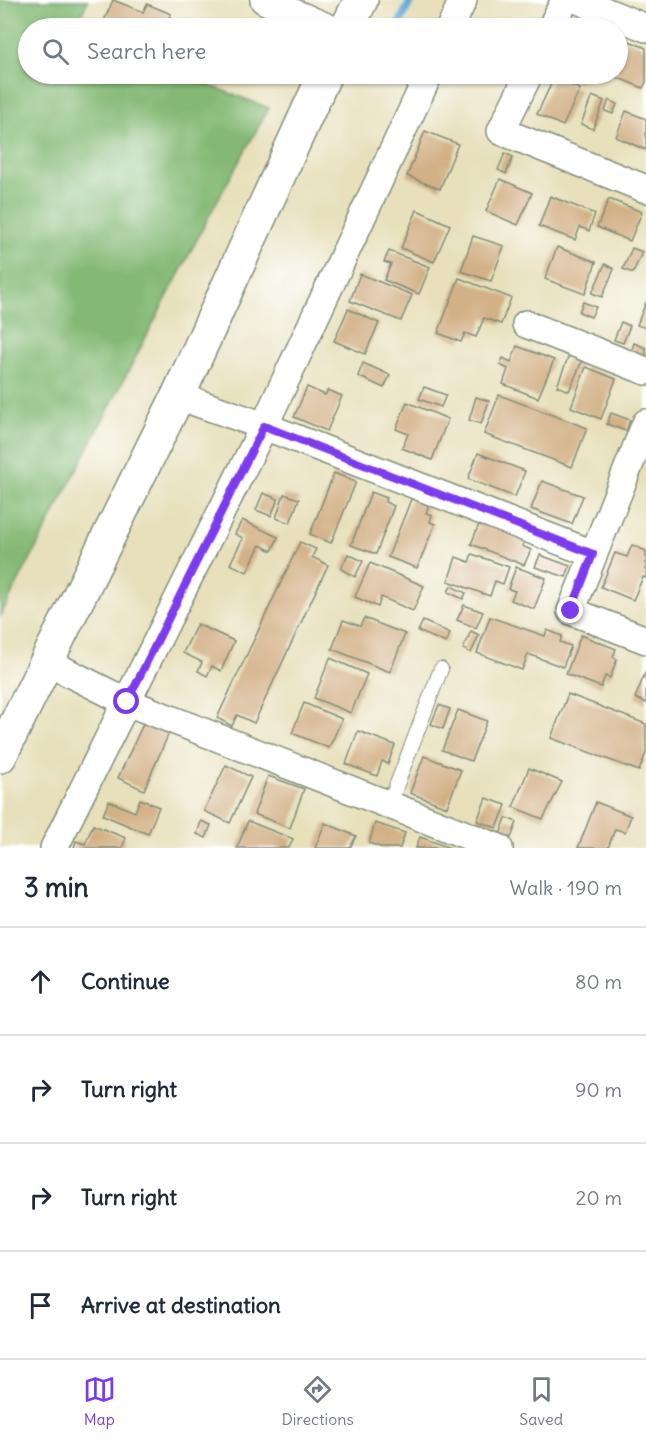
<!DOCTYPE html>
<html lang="en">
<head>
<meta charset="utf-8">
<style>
  body { margin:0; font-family:Delius,sans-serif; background:#f2f2f3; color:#1f2937 }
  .stop { position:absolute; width:18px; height:18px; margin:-14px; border:4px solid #7c3aed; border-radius:50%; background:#fff }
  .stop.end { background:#7c3aed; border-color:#fff; box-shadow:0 2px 6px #0008 }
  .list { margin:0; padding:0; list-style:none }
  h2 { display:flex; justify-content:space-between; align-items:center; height:78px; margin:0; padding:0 24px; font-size:26px }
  h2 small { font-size:20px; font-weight:400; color:#747a83 }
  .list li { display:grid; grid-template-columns:39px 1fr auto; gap:18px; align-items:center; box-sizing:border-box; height:108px; padding:0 24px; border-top:2px solid #e0e1e3 }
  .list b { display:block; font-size:22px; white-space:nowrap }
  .list em { font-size:20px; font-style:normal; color:#747a83 }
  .icon { flex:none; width:33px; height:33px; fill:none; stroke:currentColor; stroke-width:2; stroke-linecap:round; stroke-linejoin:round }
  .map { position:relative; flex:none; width:646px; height:848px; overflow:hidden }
  .search { position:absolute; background:#fff; box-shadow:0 2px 4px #0004; left:18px; right:18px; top:18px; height:66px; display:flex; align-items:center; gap:15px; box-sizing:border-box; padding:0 21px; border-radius:33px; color:#747a83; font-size:22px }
  .sheet { height:510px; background:#fff }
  nav { display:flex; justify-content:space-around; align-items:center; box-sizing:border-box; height:84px; border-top:2px solid #e0e1e3; background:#fff; font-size:16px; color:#747a83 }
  nav a { display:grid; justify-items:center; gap:3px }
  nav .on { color:#7c3aed }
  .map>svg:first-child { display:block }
  .forest { fill:#84b975; stroke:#527b54; stroke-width:1.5 }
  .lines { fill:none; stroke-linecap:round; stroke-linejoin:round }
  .stream { stroke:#61a9d8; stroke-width:8 }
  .building { fill:#d3b187 }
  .service-casing { stroke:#838e78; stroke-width:16 }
  .minor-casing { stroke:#838e78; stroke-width:30 }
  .tertiary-casing { stroke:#838e78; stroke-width:36 }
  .service { stroke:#fff; stroke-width:14 }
  .minor { stroke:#fff; stroke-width:27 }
  .tertiary { stroke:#fff; stroke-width:33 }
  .route { stroke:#7c3aed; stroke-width:8 }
</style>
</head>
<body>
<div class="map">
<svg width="646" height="848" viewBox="0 0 646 848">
  <rect width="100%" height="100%" fill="#fff"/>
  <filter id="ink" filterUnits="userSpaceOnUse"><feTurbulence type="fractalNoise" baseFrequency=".0167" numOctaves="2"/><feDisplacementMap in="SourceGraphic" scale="12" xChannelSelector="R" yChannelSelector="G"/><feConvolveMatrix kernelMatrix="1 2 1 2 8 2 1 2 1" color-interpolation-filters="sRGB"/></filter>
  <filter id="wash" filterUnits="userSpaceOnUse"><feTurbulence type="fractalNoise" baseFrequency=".008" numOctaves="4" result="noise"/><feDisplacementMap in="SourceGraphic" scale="24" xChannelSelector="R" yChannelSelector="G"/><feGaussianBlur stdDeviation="1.35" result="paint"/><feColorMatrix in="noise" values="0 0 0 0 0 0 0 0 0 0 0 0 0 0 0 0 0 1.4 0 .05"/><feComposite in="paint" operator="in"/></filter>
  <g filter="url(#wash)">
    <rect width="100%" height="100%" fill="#e7e0bb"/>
    <polygon class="forest" points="0,0 88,0 76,28 28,28 28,74 179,74 269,108 216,203 0,617"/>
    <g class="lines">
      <g class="stream">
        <polyline points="397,28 411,0"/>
        <polyline points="373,78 375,74"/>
      </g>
    </g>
    <g id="blocks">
      <g class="building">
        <polygon points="113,0 143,12 147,4 171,14 164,28 101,28"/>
        <polygon points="580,19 604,28 576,28"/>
        <polygon points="627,40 646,48 646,82 643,88 609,74 618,74 618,63"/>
        <polygon points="558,74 582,74 578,82"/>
        <polygon points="554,78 580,89 563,126 537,114"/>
        <polygon points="592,96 604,101 593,129 581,124"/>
        <polygon points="609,100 617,104 613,114 605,111"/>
        <polygon points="626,111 646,119 646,150 616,137"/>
        <polygon points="425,131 458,144 440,189 407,176"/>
        <polygon points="505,153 513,157 506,174 498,170"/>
        <polygon points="500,179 532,193 518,225 486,211"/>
        <polygon points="550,196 595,214 589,231 580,227 575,240 539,226"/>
        <polygon points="609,199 642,212 630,241 597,227"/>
        <polygon points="417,210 450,225 434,262 401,248"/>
        <polygon points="473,236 504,246 491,281 461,271"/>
        <polygon points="557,247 596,262 585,294 545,279"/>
        <polygon points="632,248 642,252 633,273 623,269"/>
        <polygon points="389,251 430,267 419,294 384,280 391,264 384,262"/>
        <polygon points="605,264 614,269 602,297 592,293"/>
        <polygon points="360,274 412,295 401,321 350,301"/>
        <polygon points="459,278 511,298 501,324 484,318 476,337 465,333 461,342 438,333"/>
        <polygon points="583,302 596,307 591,317 579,312"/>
        <polygon points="646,302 646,328 637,325"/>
        <polygon points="348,309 379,323 365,354 334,341"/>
        <polygon points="621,322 630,326 623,343 614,340"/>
        <polygon points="634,343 646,348 646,358 631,352"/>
        <polygon points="517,346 554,360 538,398 503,384 508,369 500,365 503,358 511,362"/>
        <polygon points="569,355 582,361 569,391 557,386"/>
        <polygon points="363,363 390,375 384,388 358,376"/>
        <polygon points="586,367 616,379 601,419 571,407"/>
        <polygon points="307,387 325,395 328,390 342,396 327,431 294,417"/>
        <polygon points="424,387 446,395 441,407 419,399"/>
        <polygon points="499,395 587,428 572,467 484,434"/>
        <polygon points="476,397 489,401 481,424 469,420"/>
        <polygon points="407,402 448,419 432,460 402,448 408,434 396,429"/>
        <polygon points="611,413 630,420 626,431 607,424"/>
        <polygon points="478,453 525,471 515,497 468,479"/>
        <polygon points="334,473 356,482 331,543 310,534"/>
        <polygon points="542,481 583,496 572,524 531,509"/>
        <polygon points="371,492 387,498 385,502 394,506 376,554 351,545"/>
        <polygon points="263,493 278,499 271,516 256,510"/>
        <polygon points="284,494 299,499 290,523 276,518"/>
        <polygon points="412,497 429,504 426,513 432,515 430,522 435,524 417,568 388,557"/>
        <polygon points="242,520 278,537 272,551 260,545 247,572 230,564 243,538 235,534"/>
        <polygon points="480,522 525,540 522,546 531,550 524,565 471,544"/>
        <polygon points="300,542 316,549 312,557 328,565 254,723 237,715 232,726 217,718"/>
        <polygon points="632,545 646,551 646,578 643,577 633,600 601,587 615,553 627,557"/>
        <polygon points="348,554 363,561 355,577 341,569"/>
        <polygon points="472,554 509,567 503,584 495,581 490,596 448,581 456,557 469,562"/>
        <polygon points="540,555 570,566 566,577 535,567"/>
        <polygon points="370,563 424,586 413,611 381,597 378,607 355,597"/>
        <polygon points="516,567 546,578 534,609 511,600 515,591 508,589"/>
        <polygon points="451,586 466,593 463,599 448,592"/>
        <polygon points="464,605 483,612 476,628 457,620"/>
        <polygon points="490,617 545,636 547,630 562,636 560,642 571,646 563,667 528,654 522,670 477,653"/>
        <polygon points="364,618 405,634 390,672 332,649 343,620 360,626"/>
        <polygon points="423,621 450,633 446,643 418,631"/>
        <polygon points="197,624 234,641 221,671 212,666 207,676 198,671 202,662 183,653"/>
        <polygon points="471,631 479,635 471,653 463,649"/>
        <polygon points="581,635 616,649 613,657 617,659 610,678 605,676 601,687 566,674"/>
        <polygon points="330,658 367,674 351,713 314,698"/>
        <polygon points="646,671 646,703 635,698"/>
        <polygon points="568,694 646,724 646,753 639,771 551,738"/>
        <polygon points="304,703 342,719 329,748 292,733"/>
        <polygon points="439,705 450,709 443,729 431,724"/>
        <polygon points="458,710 487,721 471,761 442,750"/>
        <polygon points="144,722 169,733 144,790 118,778"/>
        <polygon points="358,731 395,745 388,764 382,761 377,776 346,764"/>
        <polygon points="424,756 461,770 447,807 410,793"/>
        <polygon points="226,765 251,777 230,823 204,811"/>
        <polygon points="529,768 562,782 543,819 513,807"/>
        <polygon points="268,776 304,789 290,828 254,814"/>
        <polygon points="486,798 506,805 497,828 477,821"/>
        <polygon points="140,799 159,807 148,834 103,815 109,801 135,812"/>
        <polygon points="596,802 631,816 625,832 615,829 608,848 578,848"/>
        <polygon points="506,818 517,822 511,838 500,834"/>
        <polygon points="201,821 211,825 206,838 197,834"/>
        <polygon points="248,821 293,839 289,848 237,848"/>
        <polygon points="325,823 356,836 350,848 315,848"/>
        <polygon points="375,823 405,833 400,848 383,848 369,843"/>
        <polygon points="93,825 126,838 122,848 74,848 76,841 85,844"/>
        <polygon points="420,837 450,848 416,848"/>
      </g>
    </g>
  </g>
  <g filter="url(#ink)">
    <use href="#blocks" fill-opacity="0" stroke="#838e78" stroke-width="1.5"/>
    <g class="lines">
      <g class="service-casing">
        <polyline id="service" points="389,805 441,669"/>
      </g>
      <g class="minor-casing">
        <g id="minor">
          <polyline points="264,0 329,28"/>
          <polyline points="578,0 646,28"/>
          <polyline points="450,28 463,0"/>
          <polyline points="551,28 565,0"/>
          <polyline points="529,74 501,131 646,189"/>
          <polyline points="526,324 646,371"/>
          <polyline points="178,396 264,426 593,554"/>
          <polyline points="646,423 571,611 646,640"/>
          <polyline points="47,662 127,702 499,848"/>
          <polyline points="54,848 264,426 429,74"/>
        </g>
      </g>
      <g class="tertiary-casing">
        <g id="tertiary">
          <polyline points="347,28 361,0"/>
          <polyline points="0,756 178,396 325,74"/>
        </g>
      </g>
      <use href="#service" class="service"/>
      <use href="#minor" class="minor"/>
      <use href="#tertiary" class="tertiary"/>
    </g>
  </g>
  <g class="lines" filter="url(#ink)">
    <polyline class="route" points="127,702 264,426 593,554 571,611"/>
  </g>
</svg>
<div class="stop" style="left:127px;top:702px"></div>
<div class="stop end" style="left:571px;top:611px"></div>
<div class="search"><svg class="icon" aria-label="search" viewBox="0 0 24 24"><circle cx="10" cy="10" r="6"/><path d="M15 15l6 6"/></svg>Search here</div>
</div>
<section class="sheet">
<h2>3 min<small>Walk · 190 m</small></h2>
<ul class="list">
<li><svg class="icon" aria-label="ahead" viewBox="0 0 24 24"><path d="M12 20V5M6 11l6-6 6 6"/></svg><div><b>Continue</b></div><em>80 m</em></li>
<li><svg class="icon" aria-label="right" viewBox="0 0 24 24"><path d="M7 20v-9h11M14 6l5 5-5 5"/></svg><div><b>Turn right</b></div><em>90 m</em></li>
<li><svg class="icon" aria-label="right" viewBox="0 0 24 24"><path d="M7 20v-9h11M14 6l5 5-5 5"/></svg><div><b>Turn right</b></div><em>20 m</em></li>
<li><svg class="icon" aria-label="arrive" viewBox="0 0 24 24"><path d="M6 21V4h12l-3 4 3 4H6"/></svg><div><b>Arrive at destination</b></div></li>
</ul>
</section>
<nav>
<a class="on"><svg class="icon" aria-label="map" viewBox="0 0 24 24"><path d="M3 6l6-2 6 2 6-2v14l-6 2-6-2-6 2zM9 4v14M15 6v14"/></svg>Map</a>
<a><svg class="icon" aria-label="directions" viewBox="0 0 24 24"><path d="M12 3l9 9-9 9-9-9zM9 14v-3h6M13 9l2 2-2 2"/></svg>Directions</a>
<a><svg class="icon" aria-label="saved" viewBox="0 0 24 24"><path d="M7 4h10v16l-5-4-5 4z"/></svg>Saved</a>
</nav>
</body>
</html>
